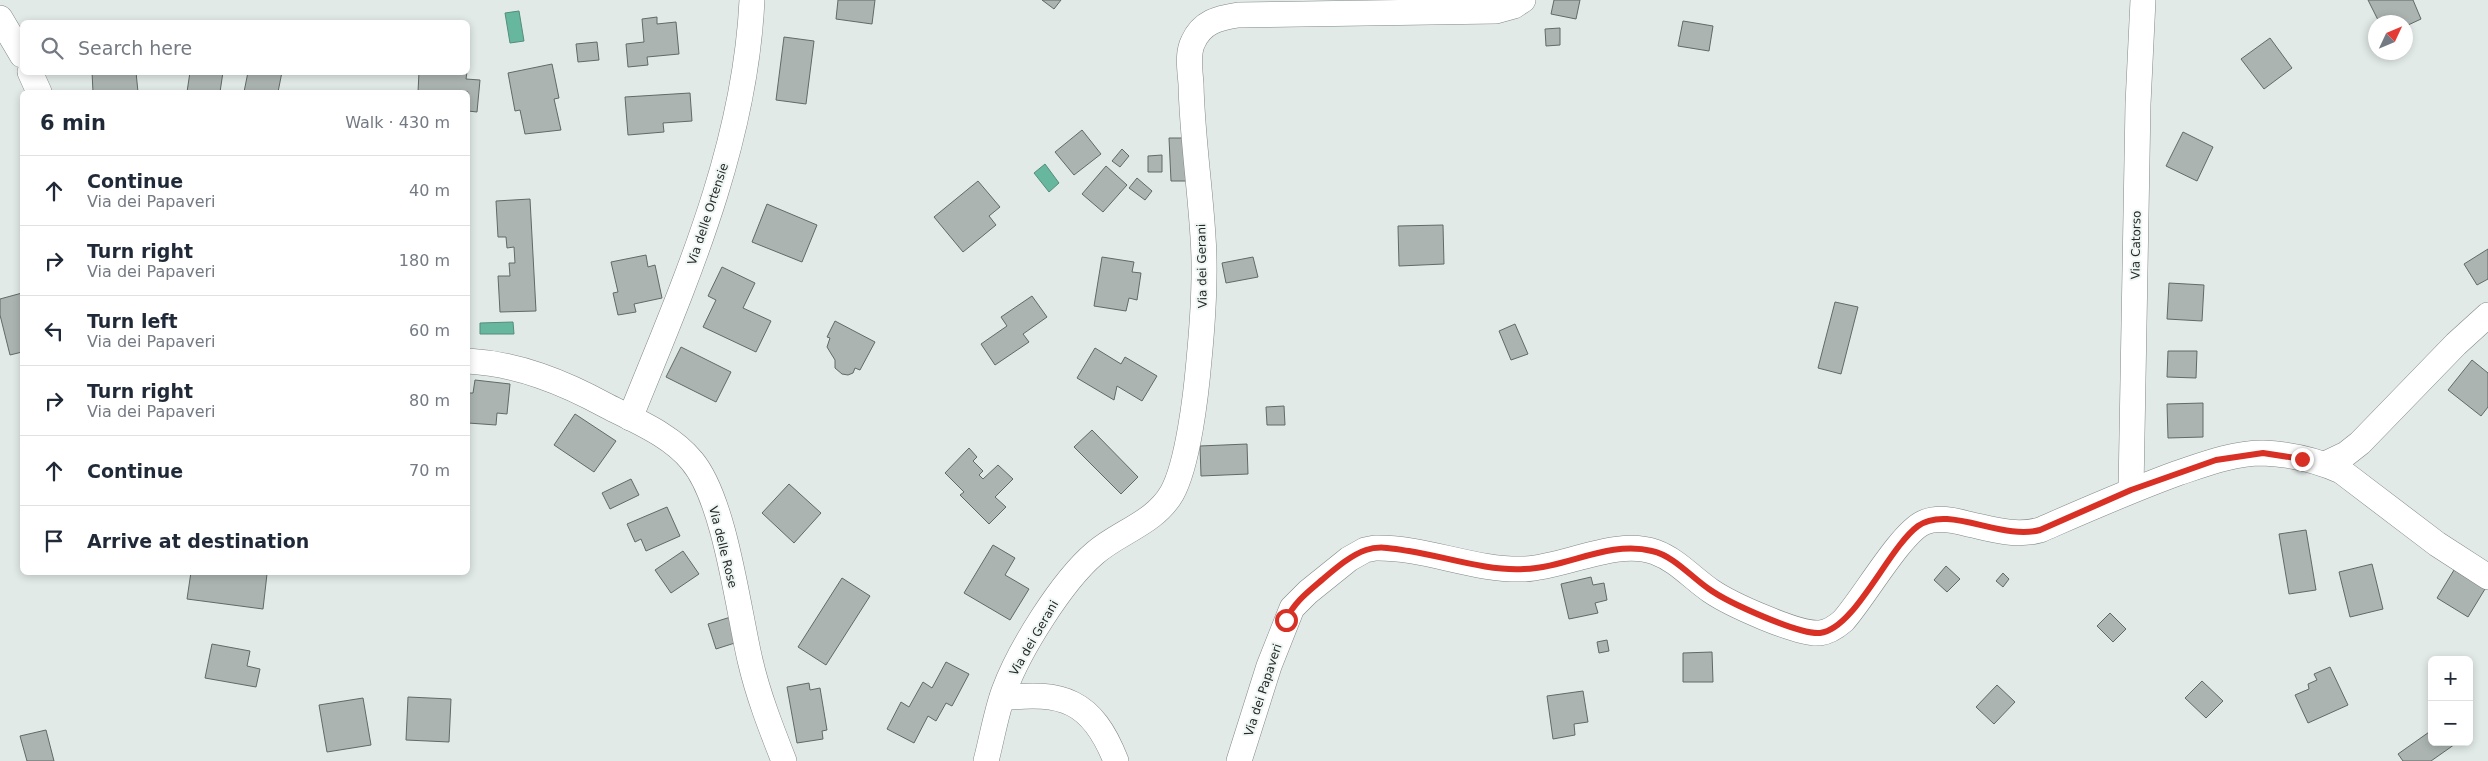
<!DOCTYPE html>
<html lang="en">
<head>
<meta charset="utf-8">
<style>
  body { margin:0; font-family:"DejaVu Sans",sans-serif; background:#f6f6f7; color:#1f2937 }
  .controls { position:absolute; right:15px; bottom:15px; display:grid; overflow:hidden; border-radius:8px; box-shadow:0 2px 8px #0003 }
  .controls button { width:45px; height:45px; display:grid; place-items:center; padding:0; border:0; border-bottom:1px solid #e0e1e3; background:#fff; color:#1f2937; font:25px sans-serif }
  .compass { position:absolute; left:2368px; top:15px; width:45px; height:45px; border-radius:50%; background:#fff; box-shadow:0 2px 8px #0003; rotate:46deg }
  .stop { position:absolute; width:15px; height:15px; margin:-11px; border:4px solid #d93025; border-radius:50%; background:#fff }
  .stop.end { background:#d93025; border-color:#fff; box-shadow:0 1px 5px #0008 }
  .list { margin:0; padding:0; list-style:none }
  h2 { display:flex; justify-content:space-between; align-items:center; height:65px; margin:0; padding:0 20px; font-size:21px }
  h2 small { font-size:16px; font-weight:400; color:#747a83 }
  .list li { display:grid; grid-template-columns:32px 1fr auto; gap:15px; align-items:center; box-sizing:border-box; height:70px; padding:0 20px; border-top:1px solid #e0e1e3 }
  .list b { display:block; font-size:19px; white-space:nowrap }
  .list p { margin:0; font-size:16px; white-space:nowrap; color:#747a83 }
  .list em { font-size:16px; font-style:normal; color:#747a83 }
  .icon { flex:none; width:28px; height:28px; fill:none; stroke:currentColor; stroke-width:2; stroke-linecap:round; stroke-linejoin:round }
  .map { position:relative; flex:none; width:2488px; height:761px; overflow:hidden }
  .search { position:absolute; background:#fff; box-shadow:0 2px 8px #0003; left:20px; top:20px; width:450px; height:55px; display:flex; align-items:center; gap:12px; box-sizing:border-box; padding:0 18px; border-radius:8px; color:#747a83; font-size:19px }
  .panel { position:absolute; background:#fff; box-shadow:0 2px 8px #0003; left:20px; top:90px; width:450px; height:485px; border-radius:8px }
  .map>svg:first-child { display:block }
  .water { fill:#67b79e; stroke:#548d7b }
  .building { fill:#abb4b1; stroke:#626966 }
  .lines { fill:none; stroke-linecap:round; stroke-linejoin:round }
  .minor-casing { stroke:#818986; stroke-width:26 }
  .minor { stroke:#fff; stroke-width:25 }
  .route { stroke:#d93025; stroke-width:6 }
  .labels { text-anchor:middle; stroke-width:4; stroke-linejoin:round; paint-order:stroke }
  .street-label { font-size:12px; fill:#272a29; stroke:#eff7f4 }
</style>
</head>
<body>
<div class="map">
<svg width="2488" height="761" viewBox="0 0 2488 761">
  <rect width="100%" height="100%" fill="#e1eae7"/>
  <g class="water">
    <polygon points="519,11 524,41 510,43 505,13"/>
    <polygon points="1045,164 1059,183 1049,192 1034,173"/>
    <polygon points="513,322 514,334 480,334 480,323"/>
  </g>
  <g class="building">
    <polygon points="838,0 875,0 872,24 836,19"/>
    <polygon points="1042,0 1061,0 1054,9"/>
    <polygon points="1554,0 1580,0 1576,19 1551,14"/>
    <polygon points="2368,0 2413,0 2421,19 2406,26 2406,22 2379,22"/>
    <polygon points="657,17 657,24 676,22 679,54 647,57 648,65 628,67 626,44 644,42 642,19"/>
    <polygon points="1683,21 1713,26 1709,51 1678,46"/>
    <polygon points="1560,28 1560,45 1546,46 1545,29"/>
    <polygon points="784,37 814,41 806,104 776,100"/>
    <polygon points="2270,38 2292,68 2264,89 2241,59"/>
    <polygon points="597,42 599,60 578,62 576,44"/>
    <polygon points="552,64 559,98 554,99 561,130 525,134 520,110 515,111 508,73"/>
    <polygon points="92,72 136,72 138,92 93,92"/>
    <polygon points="190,72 223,72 220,92 187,92"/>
    <polygon points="248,72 282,72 278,92 244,92"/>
    <polygon points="419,72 467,72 466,79 480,80 477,112 468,111 468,92 418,92"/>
    <polygon points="690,93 692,121 663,123 664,132 628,135 625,97"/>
    <polygon points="1082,130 1101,154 1074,175 1055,152"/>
    <polygon points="2183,132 2213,147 2197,181 2166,166"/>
    <polygon points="1169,138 1188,138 1189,181 1171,181"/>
    <polygon points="1122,149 1129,156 1120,167 1112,161"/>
    <polygon points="1162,155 1162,172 1148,172 1148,156"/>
    <polygon points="1106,166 1127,185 1103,212 1082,194"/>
    <polygon points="1137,178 1152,191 1145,200 1129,188"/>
    <polygon points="978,181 1000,207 989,216 996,225 963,252 934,217"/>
    <polygon points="530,199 536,311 500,312 498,276 510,276 509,263 515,263 514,247 507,248 506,237 498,237 496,201"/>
    <polygon points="767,204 817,225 802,262 752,242"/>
    <polygon points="1443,225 1444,264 1399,266 1398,226"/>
    <polygon points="2488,249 2488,279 2477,285 2464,264"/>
    <polygon points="646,255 648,267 655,265 662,298 634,304 636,312 618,315 613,293 618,292 611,262"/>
    <polygon points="1102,257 1134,262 1132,272 1141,273 1137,300 1129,298 1126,311 1094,306"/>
    <polygon points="1253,257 1258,277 1226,283 1222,263"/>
    <polygon points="722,267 755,283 743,308 771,321 756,352 703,327 716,300 708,296"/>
    <polygon points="2169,283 2204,285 2202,321 2167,319"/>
    <polygon points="22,293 22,352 10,355 0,315 0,299"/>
    <polygon points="1032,296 1047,317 1023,334 1029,342 995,365 981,344 1007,326 1001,317"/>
    <polygon points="1835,302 1858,307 1841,374 1818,368"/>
    <polygon points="835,321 875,342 860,370 855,368 853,373 848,375 842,374 835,368 835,360 827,347 830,338 827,337"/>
    <polygon points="1515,324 1528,354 1511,360 1499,331"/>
    <polygon points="681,347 731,372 716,402 666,377"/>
    <polygon points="1095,348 1121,364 1125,357 1157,376 1142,401 1117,386 1114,400 1077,378"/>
    <polygon points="2168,351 2197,351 2196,378 2167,377"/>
    <polygon points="2472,360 2488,373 2488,407 2481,416 2448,390"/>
    <polygon points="475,380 510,384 507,414 497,413 496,425 468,423 468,393 473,393"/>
    <polygon points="2203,403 2203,437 2168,438 2167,404"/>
    <polygon points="1284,406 1285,425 1267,425 1266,407"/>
    <polygon points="575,414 616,441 594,472 554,445"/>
    <polygon points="1092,430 1138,477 1121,494 1074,447"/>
    <polygon points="1247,444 1248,474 1201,476 1200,446"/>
    <polygon points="969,448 977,457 973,461 983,471 979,475 983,479 998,465 1013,479 995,497 1006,507 989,524 960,495 964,492 945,473"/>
    <polygon points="631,479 639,495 610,509 602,493"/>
    <polygon points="789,484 821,513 794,543 762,513"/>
    <polygon points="667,507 680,536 646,551 641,539 635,542 627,524"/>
    <polygon points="2306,530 2316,590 2289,594 2279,534"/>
    <polygon points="993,545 1015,558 1005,575 1029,589 1010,620 964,593"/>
    <polygon points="683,551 699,574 671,593 655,570"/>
    <polygon points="2372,564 2383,609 2350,617 2339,572"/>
    <polygon points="1946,566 1960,579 1947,592 1934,580"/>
    <polygon points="2454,570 2485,589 2468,617 2437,598"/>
    <polygon points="191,572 267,574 263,609 187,599"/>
    <polygon points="2003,573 2009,579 2003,587 1996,581"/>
    <polygon points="1591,577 1593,585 1604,583 1607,600 1595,603 1598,613 1569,619 1561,584"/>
    <polygon points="842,578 870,596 826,665 798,647"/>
    <polygon points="2110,613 2126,629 2113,642 2097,626"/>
    <polygon points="734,616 741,641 716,649 708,624"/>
    <polygon points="1607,640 1609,651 1599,653 1597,642"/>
    <polygon points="212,644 250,651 247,666 260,669 256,687 205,678"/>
    <polygon points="1712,652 1713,682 1683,682 1683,653"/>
    <polygon points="946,662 969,674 952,706 946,703 936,721 928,716 914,743 887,729 901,702 909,707 923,682 932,688"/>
    <polygon points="2330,667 2348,705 2308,723 2295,695 2309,689 2308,684 2317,680 2314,674"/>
    <polygon points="2202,681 2223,701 2206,718 2185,698"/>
    <polygon points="809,683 810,690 820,688 827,730 822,731 823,739 797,743 787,687"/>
    <polygon points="1997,685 2015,702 1994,724 1976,707"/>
    <polygon points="1583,691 1588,722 1574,724 1575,735 1553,739 1547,696"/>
    <polygon points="408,697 451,699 449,742 406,740"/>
    <polygon points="363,698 371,745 327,752 319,705"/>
    <polygon points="46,730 54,761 27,761 20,736"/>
    <polygon points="2432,730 2432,742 2458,742 2431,761 2403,761 2398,754"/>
  </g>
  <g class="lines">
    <g class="minor-casing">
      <g id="minor">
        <polyline points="0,18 22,55"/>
        <polyline points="30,72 39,92"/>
        <path d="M468,361C518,364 563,382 607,406C636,421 671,435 692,461C725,500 738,609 750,660C758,695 771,728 784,761"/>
        <path d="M630,418C685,282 745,148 752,0"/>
        <polyline points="2325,464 2346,454 2360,443 2456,344 2488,315"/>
        <polyline points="2131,490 2138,104 2143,0"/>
        <path d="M1002,698C1063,691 1092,700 1116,761"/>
        <path d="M986,761C992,738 996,713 1004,691C1019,650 1062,581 1095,553C1119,532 1155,523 1172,493C1188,464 1196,395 1199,360C1203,319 1206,278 1203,237C1200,186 1192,135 1191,84C1190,70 1187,54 1193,42C1202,22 1218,18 1238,15L1496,11L1514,6L1523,0"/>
        <path d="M1239,761L1269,666L1292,608L1308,592L1349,559L1365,550L1375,548C1426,547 1474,571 1525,569C1565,567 1617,538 1655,552C1677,560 1692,578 1711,591C1730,604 1798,635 1820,633C1829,632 1836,627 1843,621C1863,599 1900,534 1923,523C1937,516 1954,520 1968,524C1992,529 2015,537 2040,530C2086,510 2131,490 2178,473C2205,464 2234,453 2263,453C2289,454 2318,461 2341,471L2437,544L2488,577"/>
      </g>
    </g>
    <use href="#minor" class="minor"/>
  </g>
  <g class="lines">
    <path class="route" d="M1286,620C1294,602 1309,591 1323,579C1336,568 1351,555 1366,550C1380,545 1395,549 1409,551C1447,557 1485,571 1524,569C1566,568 1609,540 1652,551C1674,556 1690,576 1709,589C1727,602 1799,635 1820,633C1855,629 1888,548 1918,526C1948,504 2002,541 2040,530L2131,490L2216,460L2263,453L2302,459"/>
  </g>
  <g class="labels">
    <g class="street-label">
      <text transform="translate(708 214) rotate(-72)" y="4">Via delle Ortensie</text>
      <text transform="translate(2136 245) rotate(-89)" y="4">Via Catorso</text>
      <text transform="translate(1202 266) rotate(-91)" y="4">Via dei Gerani</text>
      <text transform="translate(723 547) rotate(76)" y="4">Via delle Rose</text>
      <text transform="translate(1034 638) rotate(-60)" y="4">Via dei Gerani</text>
      <text transform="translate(1263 690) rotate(-72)" y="4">Via dei Papaveri</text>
    </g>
  </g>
</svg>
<div class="controls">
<button>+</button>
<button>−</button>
</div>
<svg class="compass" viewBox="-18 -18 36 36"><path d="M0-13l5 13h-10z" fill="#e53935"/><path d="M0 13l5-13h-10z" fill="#747a83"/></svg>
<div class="stop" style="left:1286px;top:620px"></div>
<div class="stop end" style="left:2302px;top:459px"></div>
<div class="search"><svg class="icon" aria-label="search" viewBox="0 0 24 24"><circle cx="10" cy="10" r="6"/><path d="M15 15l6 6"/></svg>Search here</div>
<section class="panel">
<h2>6 min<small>Walk · 430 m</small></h2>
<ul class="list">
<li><svg class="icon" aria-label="ahead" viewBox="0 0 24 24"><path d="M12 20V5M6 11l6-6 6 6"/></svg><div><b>Continue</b><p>Via dei Papaveri</p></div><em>40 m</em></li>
<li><svg class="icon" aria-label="right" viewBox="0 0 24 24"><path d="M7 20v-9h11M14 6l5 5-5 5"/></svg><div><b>Turn right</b><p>Via dei Papaveri</p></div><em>180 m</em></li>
<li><svg class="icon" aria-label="left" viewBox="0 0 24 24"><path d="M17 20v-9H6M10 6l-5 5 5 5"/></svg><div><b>Turn left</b><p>Via dei Papaveri</p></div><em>60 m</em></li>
<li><svg class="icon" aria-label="right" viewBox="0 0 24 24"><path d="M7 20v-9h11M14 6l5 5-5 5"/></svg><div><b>Turn right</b><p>Via dei Papaveri</p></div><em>80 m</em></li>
<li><svg class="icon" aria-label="ahead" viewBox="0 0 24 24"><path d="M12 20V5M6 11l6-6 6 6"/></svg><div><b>Continue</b></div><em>70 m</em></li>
<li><svg class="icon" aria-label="arrive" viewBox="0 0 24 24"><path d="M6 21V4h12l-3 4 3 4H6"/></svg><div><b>Arrive at destination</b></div></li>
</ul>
</section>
</div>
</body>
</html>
